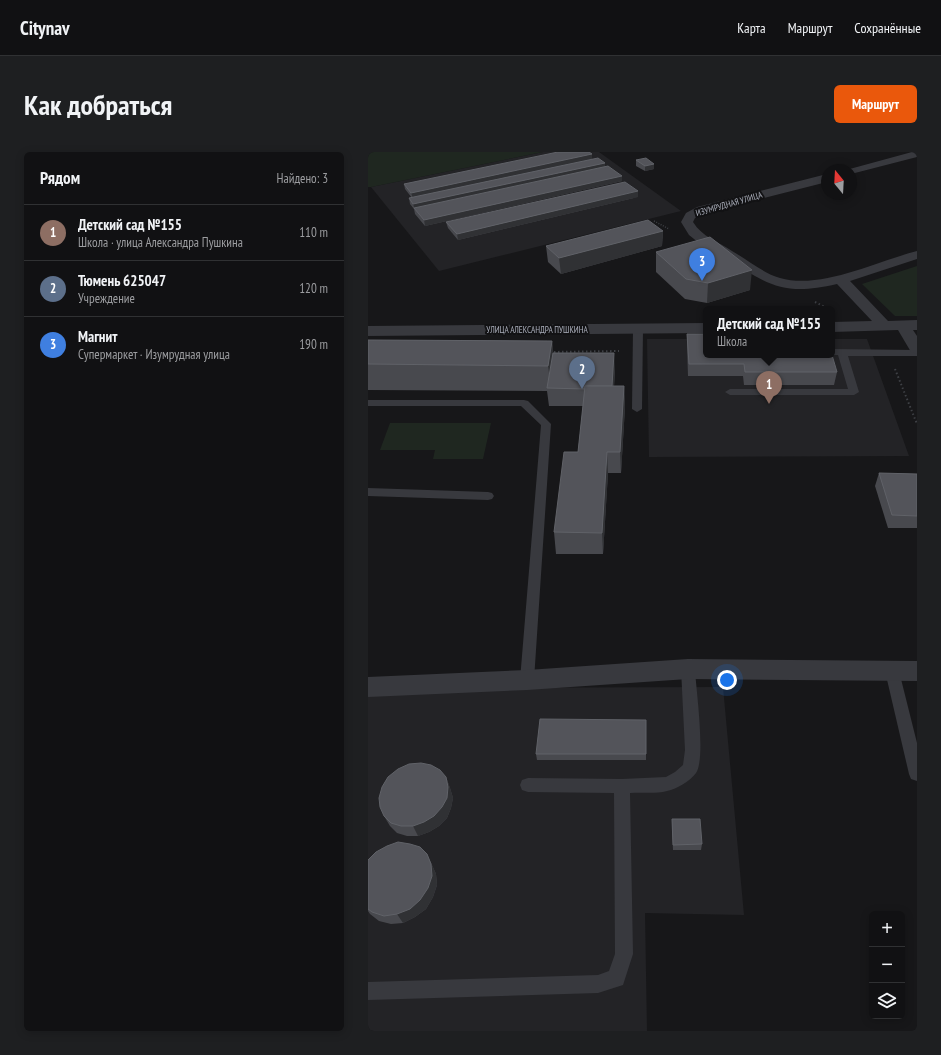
<!DOCTYPE html>
<html lang="ru">
<head>
<meta charset="utf-8">
<style>
  body { margin:0; font-family:"PT Sans Narrow",sans-serif; background:#1e1f21; color:#f1f3f6 }
  .controls { position:absolute; right:12px; bottom:12px; display:grid; overflow:hidden; border-radius:6px; box-shadow:0 2px 10px #0003 }
  .controls button { width:36px; height:36px; display:grid; place-items:center; padding:0; border:0; border-bottom:1px solid #303133; background:#111113; color:#f1f3f6; font:20px sans-serif }
  .compass { position:absolute; left:453px; top:12px; width:36px; height:36px; border-radius:50%; background:#111113; box-shadow:0 2px 10px #0003; rotate:342deg }
  .you { position:absolute; left:359px; top:528px; width:14px; height:14px; margin:-10px; border:3px solid #fff; border-radius:50%; background:#1a73e8; box-shadow:0 0 0 6px #1a73e833 }
  .badge { display:grid; place-items:center; width:26px; height:26px; border-radius:50%; background:#ea580c; color:#fff; font-size:13px; font-weight:700 }
  .pin { position:absolute; translate:-50% -33px; filter:drop-shadow(0 1px 2px #0008) }
  .pin::after { content:''; position:absolute; top:21px; width:14px; height:12px; background:inherit; clip-path:polygon(0 0,100% 0,50% 100%) }
  .popup { position:absolute; left:335px; top:154px; width:132px; height:52px; box-sizing:border-box; display:grid; place-content:center; border-radius:6px; background:#111113; filter:drop-shadow(0 1px 3px #0005); font-size:13px; white-space:nowrap; color:#9c9da0 }
  .popup b { font-size:15px; color:#f1f3f6 }
  .popup::after { content:''; position:absolute; left:50%; top:100%; margin-left:-8px; border:8px solid transparent; border-top-color:#111113 }
  .list { margin:0; padding:0; list-style:none }
  h2 { display:flex; justify-content:space-between; align-items:center; height:52px; margin:0; padding:0 16px; font-size:17px }
  h2 small { font-size:13px; font-weight:400; color:#9c9da0 }
  .list li { display:grid; grid-template-columns:26px 1fr auto; gap:12px; align-items:center; box-sizing:border-box; height:56px; padding:0 16px; border-top:1px solid #303133 }
  .list b { display:block; font-size:15px; white-space:nowrap }
  .list p { margin:0; font-size:13px; white-space:nowrap; color:#9c9da0 }
  .list em { font-size:13px; font-style:normal; color:#9c9da0 }
  .icon { flex:none; width:22px; height:22px; fill:none; stroke:currentColor; stroke-width:2; stroke-linecap:round; stroke-linejoin:round }
  .map { position:relative; flex:none; width:549px; height:879px; overflow:hidden; border-radius:6px }
  header { display:flex; align-items:center; gap:24px; box-sizing:border-box; height:56px; padding:0 20px; background:#111113; border-bottom:1px solid #303133 }
  header strong { font-size:19px }
  nav { display:flex; gap:22px; margin-inline-start:auto; font-size:14px }
  .intro { display:flex; align-items:center; justify-content:space-between; box-sizing:border-box; height:96px; padding:0 24px }
  h1 { margin:0; font-size:28px }
  .button { padding:10px 18px; border-radius:6px; background:#ea580c; color:#fff; font-size:14px; font-weight:700 }
  main { display:flex; gap:24px; padding:0 24px }
  aside { flex:1; background:#111113; border-radius:6px; box-shadow:0 2px 10px #0003 }
  .map>svg:first-child { display:block }
  .built { fill:#232326 }
  .green { fill:#1f2720 }
  .lines { fill:none; stroke-linecap:round; stroke-linejoin:round }
  .path-far1 { stroke:#3e4045; stroke-width:1.5; stroke-dasharray:1 1.5; stroke-linecap:butt }
  .path { stroke:#3e4045; stroke-width:2; stroke-dasharray:1.5 2.5; stroke-linecap:butt }
  .service { fill:#38393e; fill-rule:evenodd }
  .minor { fill:#38393e; fill-rule:evenodd }
  .wall { fill:#48494e }
  .shaded-wall { fill:#303134 }
  .building { fill:#53545a; stroke:#606268 }
  .labels { text-anchor:middle; stroke-width:4; stroke-linejoin:round; paint-order:stroke }
  .far-street-label { font-size:9px; fill:#a9adb9; stroke:#121214 }
</style>
</head>
<body>
<header>
<strong>Citynav</strong>
<nav><a>Карта</a><a>Маршрут</a><a>Сохранённые</a></nav>
</header>
<div class="intro"><h1>Как добраться</h1><a class="button">Маршрут</a></div>
<main>
<aside>
<h2>Рядом<small>Найдено: 3</small></h2>
<ul class="list">
<li><span class="badge" style="background:#8d6e63">1</span><div><b>Детский сад №155</b><p>Школа · улица Александра Пушкина</p></div><em>110 m</em></li>
<li><span class="badge" style="background:#5c6f8a">2</span><div><b>Тюмень 625047</b><p>Учреждение</p></div><em>120 m</em></li>
<li><span class="badge" style="background:#3f7fe0">3</span><div><b>Магнит</b><p>Супермаркет · Изумрудная улица</p></div><em>190 m</em></li>
</ul>
</aside>
<div class="map">
<svg width="549" height="879" viewBox="0 0 549 879">
  <rect width="100%" height="100%" fill="#171719"/>
  <g class="built">
    <polygon points="175,0 231,0 313,59 71,119 3,35"/>
    <polygon points="279,187 338,187 338,203 464,203 464,187 499,187 541,304 281,305"/>
    <polygon points="355,535 376,763 277,761 279,879 0,879 0,540 29,536"/>
  </g>
  <g class="green">
    <polygon points="0,0 175,0 3,35 0,35"/>
    <polygon points="549,114 549,164 527,164 494,132"/>
    <polygon points="22,271 123,271 115,307 65,307 67,298 12,298"/>
  </g>
  <g class="lines">
    <polyline class="path-far1" points="286,69 301,77"/>
    <g class="path">
      <polyline points="447,150 461,157"/>
      <polyline points="182,200 251,199"/>
      <polyline points="527,217 549,272"/>
    </g>
    <g class="service">
      <polygon points="270,174 275,177 274,257 269,260 264,257 265,177"/>
      <polygon points="464,197 549,198 549,204 480,204 491,240 486,243 362,243 357,240 362,237 480,237 470,203 464,203"/>
      <polygon points="0,248 156,248 160,249 183,272 166,528 164,532 159,534 154,532 152,528 173,273 153,254 0,254"/>
      <polygon points="0,336 120,340 124,341 126,344 124,347 120,348 0,344"/>
      <path d="M320,511L325,513L327,517C328,538 338,606 328,621C322,629 309,637 299,639C288,642 274,640 262,641L265,802L255,833L230,841L0,848V830L230,823L241,819L247,802L246,641L160,640L154,638L152,633L154,628L160,626L254,627L298,625L307,620L315,613L317,598L313,517L315,513Z"/>
      <polygon points="524,513 529,515 531,519 549,591 549,629 543,627 541,622 517,519 519,515"/>
    </g>
    <g class="minor">
      <polygon points="544,0 549,0 549,5 483,22 483,18 478,18"/>
      <path d="M459,22V30L337,61L327,66L325,70C334,85 351,90 364,99C380,108 395,121 412,126C453,138 509,109 549,99V107L482,129L520,169L549,168V178H545L549,184V202L543,200L530,178L464,180V170L504,169L469,132C417,144 401,134 358,106C349,101 340,96 331,91L321,83L313,70L318,61L329,55Z"/>
      <polygon points="338,171 338,181 0,184 0,174"/>
      <polygon points="320,507 549,509 549,529 320,527 159,538 0,545 0,525 159,518"/>
    </g>
  </g>
  <g class="wall">
    <polygon points="224,2 224,7 237,11 237,15 254,29 57,74 47,62 46,57 42,52 41,46 44,46 37,37 36,32"/>
    <polygon points="268,8 286,17 277,19 268,14"/>
    <polygon points="270,45 90,88 80,76 78,70"/>
    <polygon points="295,79 294,94 193,122 180,110 178,94"/>
    <polygon points="288,100 382,138 339,151 317,147 288,120"/>
    <polygon points="319,182 338,203 469,220 466,233 376,233 375,224 320,224 319,194"/>
    <polygon points="0,188 184,189 185,201 247,218 246,234 256,234 257,255 253,321 240,321 235,402 188,402 186,380 210,300 215,254 181,254 179,239 0,238"/>
    <polygon points="511,321 549,322 549,376 520,376 507,334"/>
    <polygon points="278,568 278,608 169,608 168,602"/>
    <polygon points="78,625 82,636 85,646 83,656 79,666 71,674 61,680 50,684 39,684 29,681 22,674 16,664"/>
    <polygon points="304,667 334,692 333,698 305,698 304,673"/>
    <polygon points="59,702 68,722 69,733 65,745 58,757 47,765 35,771 23,772 11,769 2,762 0,759 0,708"/>
  </g>
  <g class="shaded-wall">
    <polygon points="224,2 224,8 45,46 43,41"/>
    <polygon points="237,11 237,16 47,58 45,52"/>
    <polygon points="286,12 286,17 277,19 277,14"/>
    <polygon points="254,24 254,29 57,74 56,68"/>
    <polygon points="270,39 270,45 90,88 89,82"/>
    <polygon points="295,79 294,94 193,122 191,106"/>
    <polygon points="384,118 382,138 339,151 340,131"/>
    <polygon points="184,189 187,214 183,236 180,214"/>
    <polygon points="246,201 247,218 245,254 244,237"/>
    <polygon points="256,234 257,255 253,321 252,300"/>
    <polygon points="239,300 240,321 235,402 234,381"/>
    <polygon points="78,625 82,636 85,646 83,656 79,666 71,674 61,680 50,684 45,674"/>
    <polygon points="59,702 68,722 69,733 65,745 58,757 47,765 35,771 29,762"/>
  </g>
  <g class="building">
    <polygon points="190,0 221,0 224,2 43,41 36,32"/>
    <polygon points="230,6 237,11 45,52 41,46"/>
    <polygon points="278,6 286,12 277,14 268,8"/>
    <polygon points="240,14 254,24 56,68 46,56"/>
    <polygon points="257,30 270,39 89,82 78,70"/>
    <polygon points="280,68 295,79 191,106 178,94"/>
    <polygon points="342,85 384,118 340,131 318,127 288,100"/>
    <polygon points="319,182 338,182 338,203 464,203 469,220 377,220 376,212 321,212"/>
    <polygon points="0,188 184,189 180,214 0,212"/>
    <polygon points="185,201 246,201 244,234 217,234 217,237 179,236"/>
    <polygon points="217,234 256,234 252,300 239,300 234,381 186,380 196,300 210,300"/>
    <polygon points="511,321 549,322 549,364 524,363"/>
    <polygon points="172,567 278,568 278,602 168,602"/>
    <polygon points="53,611 63,613 72,618 78,625 80,635 79,646 74,655 66,664 56,670 45,674 33,674 23,671 16,664 12,655 11,646 14,635 20,625 30,617 41,612"/>
    <polygon points="304,667 332,667 334,692 305,693"/>
    <polygon points="30,690 42,692 52,695 59,702 63,712 64,724 60,736 52,748 42,757 29,762 16,764 4,760 0,757 0,708 8,700 19,694"/>
  </g>
  <g class="labels">
    <g class="far-street-label">
      <text transform="translate(361 52) rotate(-16)" y="3">ИЗУМРУДНАЯ УЛИЦА</text>
      <text x="169" y="181">УЛИЦА АЛЕКСАНДРА ПУШКИНА</text>
    </g>
  </g>
</svg>
<div class="controls">
<button>+</button>
<button>−</button>
<button><svg class="icon" aria-label="layers" viewBox="0 0 24 24"><path d="M12 4l9 5-9 5-9-5zM3 14l9 5 9-5"/></svg></button>
</div>
<svg class="compass" viewBox="-18 -18 36 36"><path d="M0-13l5 13h-10z" fill="#e53935"/><path d="M0 13l5-13h-10z" fill="#9c9da0"/></svg>
<div class="you"></div>
<div class="pin badge" style="left:401px;top:252px;background:#8d6e63">1</div>
<div class="popup"><b>Детский сад №155</b>Школа</div>
<div class="pin badge" style="left:214px;top:237px;background:#5c6f8a">2</div>
<div class="pin badge" style="left:334px;top:129px;background:#3f7fe0">3</div>
</div>
</main>
</body>
</html>
